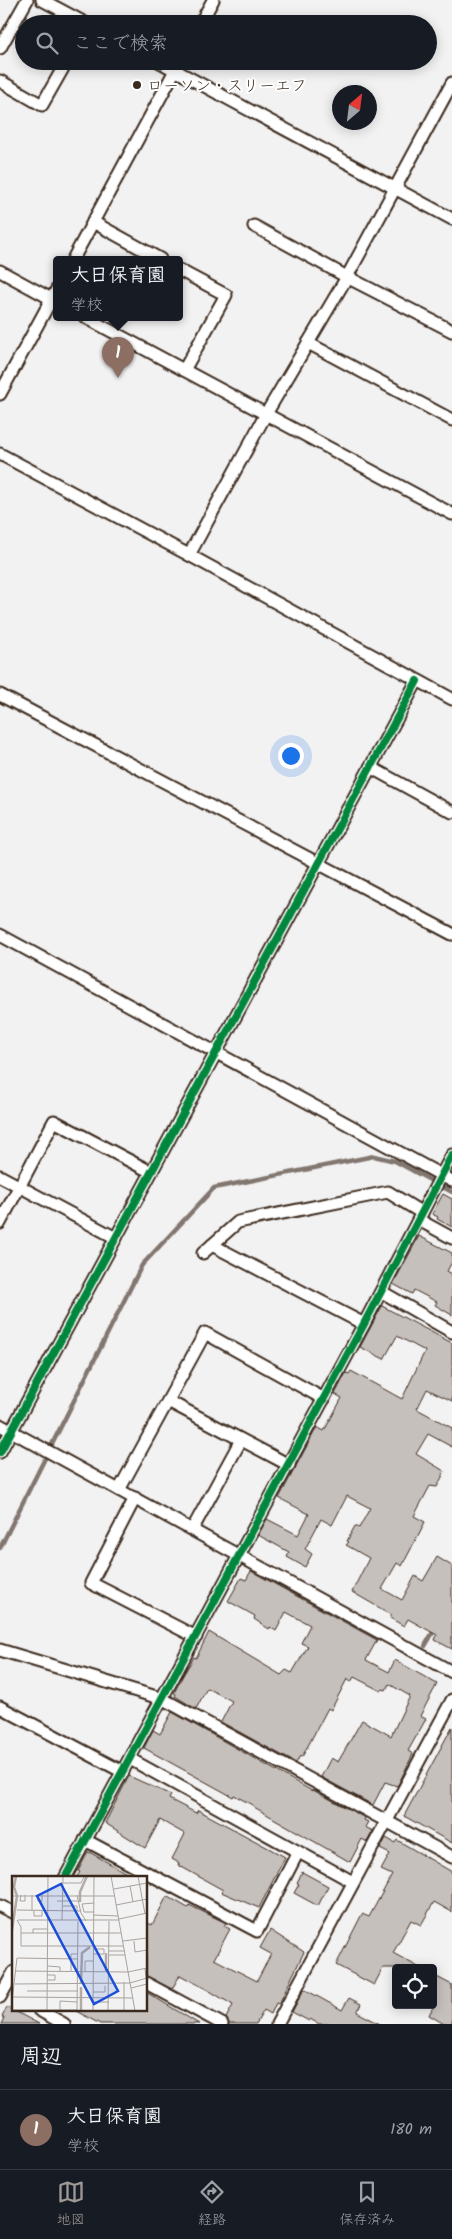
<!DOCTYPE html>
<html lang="ja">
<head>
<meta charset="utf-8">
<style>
  body { margin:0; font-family:Kalam,"Klee One",sans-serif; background:#20242c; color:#f1f3f6 }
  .controls { position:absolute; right:15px; bottom:15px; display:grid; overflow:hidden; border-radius:5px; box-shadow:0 2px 12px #0003 }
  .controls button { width:45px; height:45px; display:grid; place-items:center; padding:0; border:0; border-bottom:1px solid #363941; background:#171b24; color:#f1f3f6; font:25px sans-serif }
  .compass { position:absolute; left:332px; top:85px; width:45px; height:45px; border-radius:50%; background:#171b24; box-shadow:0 2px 12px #0003; rotate:28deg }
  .you { position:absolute; left:290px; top:755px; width:18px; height:18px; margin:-12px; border:4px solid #fff; border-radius:50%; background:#1a73e8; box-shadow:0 0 0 8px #1a73e833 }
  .badge { display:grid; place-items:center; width:32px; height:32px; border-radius:50%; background:#9f9995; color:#fff; font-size:16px; font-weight:700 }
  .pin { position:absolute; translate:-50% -41px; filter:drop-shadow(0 1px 2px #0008) }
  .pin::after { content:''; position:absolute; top:26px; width:18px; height:15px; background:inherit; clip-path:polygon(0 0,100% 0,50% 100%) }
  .popup { position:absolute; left:53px; top:256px; width:130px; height:65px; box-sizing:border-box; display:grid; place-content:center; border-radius:5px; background:#171b24; filter:drop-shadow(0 1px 4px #0005); font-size:16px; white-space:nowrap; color:#9ea1a6 }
  .popup b { font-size:19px; color:#f1f3f6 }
  .popup::after { content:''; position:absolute; left:50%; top:100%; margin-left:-10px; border:10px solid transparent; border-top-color:#171b24 }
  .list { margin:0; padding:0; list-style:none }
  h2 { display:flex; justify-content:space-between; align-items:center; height:65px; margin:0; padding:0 20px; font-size:21px }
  h2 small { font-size:16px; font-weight:400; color:#9ea1a6 }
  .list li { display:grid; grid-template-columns:32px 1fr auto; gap:15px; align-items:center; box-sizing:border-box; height:80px; padding:0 20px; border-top:1px solid #363941 }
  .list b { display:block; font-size:19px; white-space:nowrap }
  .list p { margin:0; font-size:16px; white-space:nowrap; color:#9ea1a6 }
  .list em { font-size:16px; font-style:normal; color:#9ea1a6 }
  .icon { flex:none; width:28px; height:28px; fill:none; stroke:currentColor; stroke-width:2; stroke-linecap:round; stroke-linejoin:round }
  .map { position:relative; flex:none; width:452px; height:2024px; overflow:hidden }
  .search { position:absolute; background:#171b24; box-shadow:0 2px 12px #0003; left:15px; right:15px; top:15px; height:55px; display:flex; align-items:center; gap:12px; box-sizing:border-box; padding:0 18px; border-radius:28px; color:#9ea1a6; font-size:19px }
  .sheet { height:145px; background:#171b24 }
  nav { display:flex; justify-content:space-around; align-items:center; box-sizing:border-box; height:70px; border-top:1px solid #363941; background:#171b24; font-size:14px; color:#9ea1a6 }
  nav a { display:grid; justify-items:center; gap:2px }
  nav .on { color:#9f9995 }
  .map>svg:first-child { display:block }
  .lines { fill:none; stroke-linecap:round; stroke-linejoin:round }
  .stream { stroke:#827770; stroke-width:4.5 }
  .building { fill:#c6c0bd; stroke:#3b2a1e }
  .minor-casing { stroke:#3b2a1e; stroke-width:15 }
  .minor { stroke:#fff; stroke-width:11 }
  .cycleway-casing { stroke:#fff; stroke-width:11 }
  .cycleway { stroke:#00873e; stroke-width:8 }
  .poi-dot { fill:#3b2a1e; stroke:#fff; stroke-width:2 }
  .labels { text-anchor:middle; stroke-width:4; stroke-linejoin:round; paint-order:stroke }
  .poi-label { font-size:16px; fill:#3b2a1e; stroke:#fff; text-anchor:start }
  .inset-river { fill:none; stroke:#b2aba7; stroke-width:2.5 }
  .inset-road { fill:none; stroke:#a9a29d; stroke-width:1 }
  .view { fill:#1d4ed8; fill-opacity:0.15; stroke:#1d4ed8; stroke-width:2.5 }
  .inset-edge { fill:none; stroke:#3b2a1e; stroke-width:2.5 }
</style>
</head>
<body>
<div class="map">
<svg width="452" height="2024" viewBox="0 0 452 2024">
  <rect width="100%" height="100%" fill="#f3f2f2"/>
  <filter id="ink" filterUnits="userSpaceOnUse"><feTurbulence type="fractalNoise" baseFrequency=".02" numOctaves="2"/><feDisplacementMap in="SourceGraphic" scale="10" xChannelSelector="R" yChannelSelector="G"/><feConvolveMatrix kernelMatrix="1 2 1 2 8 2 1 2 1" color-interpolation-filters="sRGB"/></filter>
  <g filter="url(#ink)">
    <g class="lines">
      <g class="stream">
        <polyline points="0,1548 142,1265 214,1188 374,1156 395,1161 452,1192"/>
        <polyline points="425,1646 436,1627"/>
      </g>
    </g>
    <g class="building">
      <polygon points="443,1194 452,1199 452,1227 437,1219 438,1217 432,1214"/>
      <polygon points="419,1236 452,1253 452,1262 447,1271 452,1274 452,1315 435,1305 437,1302 414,1290 412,1294 393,1284"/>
      <polygon points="382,1306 452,1343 452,1401 427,1389 417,1409 452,1428 452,1447 428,1434 416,1454 444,1471 443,1475 437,1487 430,1486 414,1516 425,1522 402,1566 397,1563 382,1589 402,1600 415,1576 423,1581 437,1557 452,1566 452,1649 435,1640 437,1635 408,1619 404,1626 390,1618 392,1615 352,1592 369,1558 346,1545 349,1542 347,1541 355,1526 359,1528 370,1508 347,1496 332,1525 321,1519 305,1549 312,1554 305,1567 287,1557 289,1552 258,1535 267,1519 298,1535 309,1514 279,1498 317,1427 324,1431 342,1398 335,1394 346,1373 349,1374 351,1371 402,1399 425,1351 397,1336 384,1359 360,1347"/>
      <polygon points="251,1571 377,1640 366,1660 389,1672 395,1660 437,1684 420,1716 426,1719 408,1751 413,1754 399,1783 397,1786 385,1782 373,1805 321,1777 331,1758 338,1762 362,1720 391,1736 410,1696 389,1684 386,1690 383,1689 381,1691 354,1677 351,1682 347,1679 331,1710 328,1708 302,1757 300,1756 296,1763 221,1722 232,1701 207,1688 196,1709 175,1696 176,1694 174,1693 182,1677 194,1657 196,1658 209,1632 281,1675 286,1670 292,1673 308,1646 301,1643 310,1625 286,1612 276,1631 270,1627 269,1629 254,1619 255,1616 228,1601 241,1578 246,1580"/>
      <polygon points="172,1712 312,1791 313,1790 365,1818 364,1820 368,1822 365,1827 373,1831 367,1842 362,1839 350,1862 254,1807 254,1806 234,1795 233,1797 144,1748 153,1730 160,1734"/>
      <polygon points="452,1727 452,1843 404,1816"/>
      <polygon points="129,1776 171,1795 169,1799 196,1813 198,1810 285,1857 259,1908 221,1892 223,1890 178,1865 179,1863 172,1859 185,1834 160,1820 145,1848 105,1823"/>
      <polygon points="386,1838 395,1843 397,1840 452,1872 452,1912 434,1902 421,1925 411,1920 393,1953 420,1968 383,1968 374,1985 336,1965 362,1914 369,1917 392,1875 381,1870 390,1854 380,1849"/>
      <polygon points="88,1852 91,1853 135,1878 76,1878 80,1872 78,1871"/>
      <polygon points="302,1872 328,1886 318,1906 294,1893 299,1884 297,1883"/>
      <polygon points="167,1896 188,1908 189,1905 226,1923 224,1926 230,1929 214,1959 257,1981 271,1954 260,1948 270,1930 304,1952 279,2004 276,2003 271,2014 264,2010 256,2024 229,2024 226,2018 233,2005 208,1990 180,1975 172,1989 146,1976 146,1922 152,1925"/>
      <polygon points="433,1975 452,1985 452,2024 444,2024 429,2015 433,2007"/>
      <polygon points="304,1989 342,2010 349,1998 361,2004 357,2012 380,2024 319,2024 310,2019 309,2021 292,2012"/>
      <polygon points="146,1992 199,2024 100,2024 74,2010 146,2010"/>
      <polygon points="7,2007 39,2024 1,2024 4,2018 2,2017"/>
    </g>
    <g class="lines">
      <g class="minor-casing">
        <g id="minor">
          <polyline points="42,0 87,24"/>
          <polyline points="200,24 213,0"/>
          <polyline points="0,48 27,0"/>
          <polyline points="158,61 452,219"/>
          <polyline points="0,81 42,105 67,61"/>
          <polyline points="93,222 160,259"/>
          <polyline points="254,226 347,277 452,331"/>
          <polyline points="73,259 180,61"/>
          <polyline points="179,270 226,295 184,370"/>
          <polyline points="0,271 57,302"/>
          <polyline points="85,317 452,514"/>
          <polyline points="308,343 452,420"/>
          <polyline points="0,394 57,289"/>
          <polyline points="0,454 189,555 452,699"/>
          <polyline points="189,555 266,414 347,277 452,83"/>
          <polyline points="0,695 452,934"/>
          <polyline points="370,767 452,812"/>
          <polyline points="0,935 452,1181"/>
          <polyline points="0,1176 116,1238"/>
          <polyline points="419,1220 452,1238"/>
          <polyline points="0,1223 54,1121 151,1172"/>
          <polyline points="212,1245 364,1324"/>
          <polyline points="203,1253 238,1222 388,1192 422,1213"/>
          <polyline points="382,1292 452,1332"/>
          <polyline points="168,1401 289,1465"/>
          <polyline points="0,1425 452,1672"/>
          <polyline points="0,1452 417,681"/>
          <polyline points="119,1490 205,1333 324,1399"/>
          <polyline points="135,1498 91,1583 196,1637"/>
          <polyline points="192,1530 241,1440"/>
          <polyline points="0,1650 163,1699 452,1857"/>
          <polyline points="0,1707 123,1772"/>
          <polyline points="130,1759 353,1882"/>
          <polyline points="85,1840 257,1931 298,1852"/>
          <polyline points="65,1878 364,1324 452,1155"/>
          <polyline points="0,1906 14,1913"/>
          <polyline points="146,1983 222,2024"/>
          <polyline points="0,1997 14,1972"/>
          <polyline points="39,2010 64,2024"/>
          <polyline points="277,2024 452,1700"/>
        </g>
      </g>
      <use href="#minor" class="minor"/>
      <g class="cycleway-casing">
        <g id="cycleway">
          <polyline points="0,1452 417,681"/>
          <polyline points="65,1878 364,1324 452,1155"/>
        </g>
      </g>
      <use href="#cycleway" class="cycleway"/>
    </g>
  </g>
  <circle class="poi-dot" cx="137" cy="85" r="5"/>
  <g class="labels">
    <g class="poi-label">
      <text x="147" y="91">ローソン・スリーエフ</text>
    </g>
  </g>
  <g transform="translate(12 1876)">
    <rect width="135" height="135" fill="#f3f2f2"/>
    <path class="inset-river" d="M68,26V16L75,0M0,54L5,20L2,11L4,0M94,95V77M69,107L70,77L78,71M69,111V135"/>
    <path class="inset-road" d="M9,0H82M99,0L123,135M126,0L133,38M51,7H69L72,1M118,10L121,26M102,13L135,7M9,19L8,25H13V19M26,19V25H30V19M65,19L69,37L74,45M0,20H103M45,25H66M104,29L135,23M51,30H65V35M5,34L69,35M20,35V19M22,35V40H30V35M82,36H72L70,28L82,27M81,39L106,40M107,43L135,37M5,44L9,51V70H111M6,44H107M50,44L51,1M9,57H36M21,57V53H35M36,57H109M111,65L135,62M122,65L123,76L135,74M81,73H92V78H82M97,75H113M97,79H113M36,90L48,91V96M133,93L135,110M3,95L116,96L135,92M59,95V78H66M73,96V85H81M35,99H43V104H36M112,106V135M3,108L118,107L135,102M119,112L135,108M15,115H66M81,116H93V110M0,121L121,122M0,125L5,82L66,83M81,126H97M0,134H65M35,135L36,0M48,135V125L65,126M65,135L66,45M81,135L82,0M96,135L97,45"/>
    <path class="view" d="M49,8L106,115L82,128L25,20Z"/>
    <rect width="135" height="135" class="inset-edge"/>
  </g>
</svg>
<div class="controls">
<button><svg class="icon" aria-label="locate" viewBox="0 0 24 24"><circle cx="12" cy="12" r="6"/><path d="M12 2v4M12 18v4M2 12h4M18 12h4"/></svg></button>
</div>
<svg class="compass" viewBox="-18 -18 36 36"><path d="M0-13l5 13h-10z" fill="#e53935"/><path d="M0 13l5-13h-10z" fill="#9ea1a6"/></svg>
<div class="you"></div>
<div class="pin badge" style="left:118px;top:378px;background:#8d6e63">1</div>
<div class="popup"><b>大日保育園</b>学校</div>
<div class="search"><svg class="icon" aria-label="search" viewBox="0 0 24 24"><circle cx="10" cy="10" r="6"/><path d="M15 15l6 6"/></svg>ここで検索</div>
</div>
<section class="sheet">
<h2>周辺<small></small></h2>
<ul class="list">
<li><span class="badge" style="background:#8d6e63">1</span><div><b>大日保育園</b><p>学校</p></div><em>180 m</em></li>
</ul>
</section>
<nav>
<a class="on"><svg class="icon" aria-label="map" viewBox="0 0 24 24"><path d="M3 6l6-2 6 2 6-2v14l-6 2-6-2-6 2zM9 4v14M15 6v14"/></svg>地図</a>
<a><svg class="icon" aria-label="directions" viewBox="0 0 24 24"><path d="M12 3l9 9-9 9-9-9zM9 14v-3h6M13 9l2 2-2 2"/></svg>経路</a>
<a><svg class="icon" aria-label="saved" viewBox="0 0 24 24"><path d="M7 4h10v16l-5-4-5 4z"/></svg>保存済み</a>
</nav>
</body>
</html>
